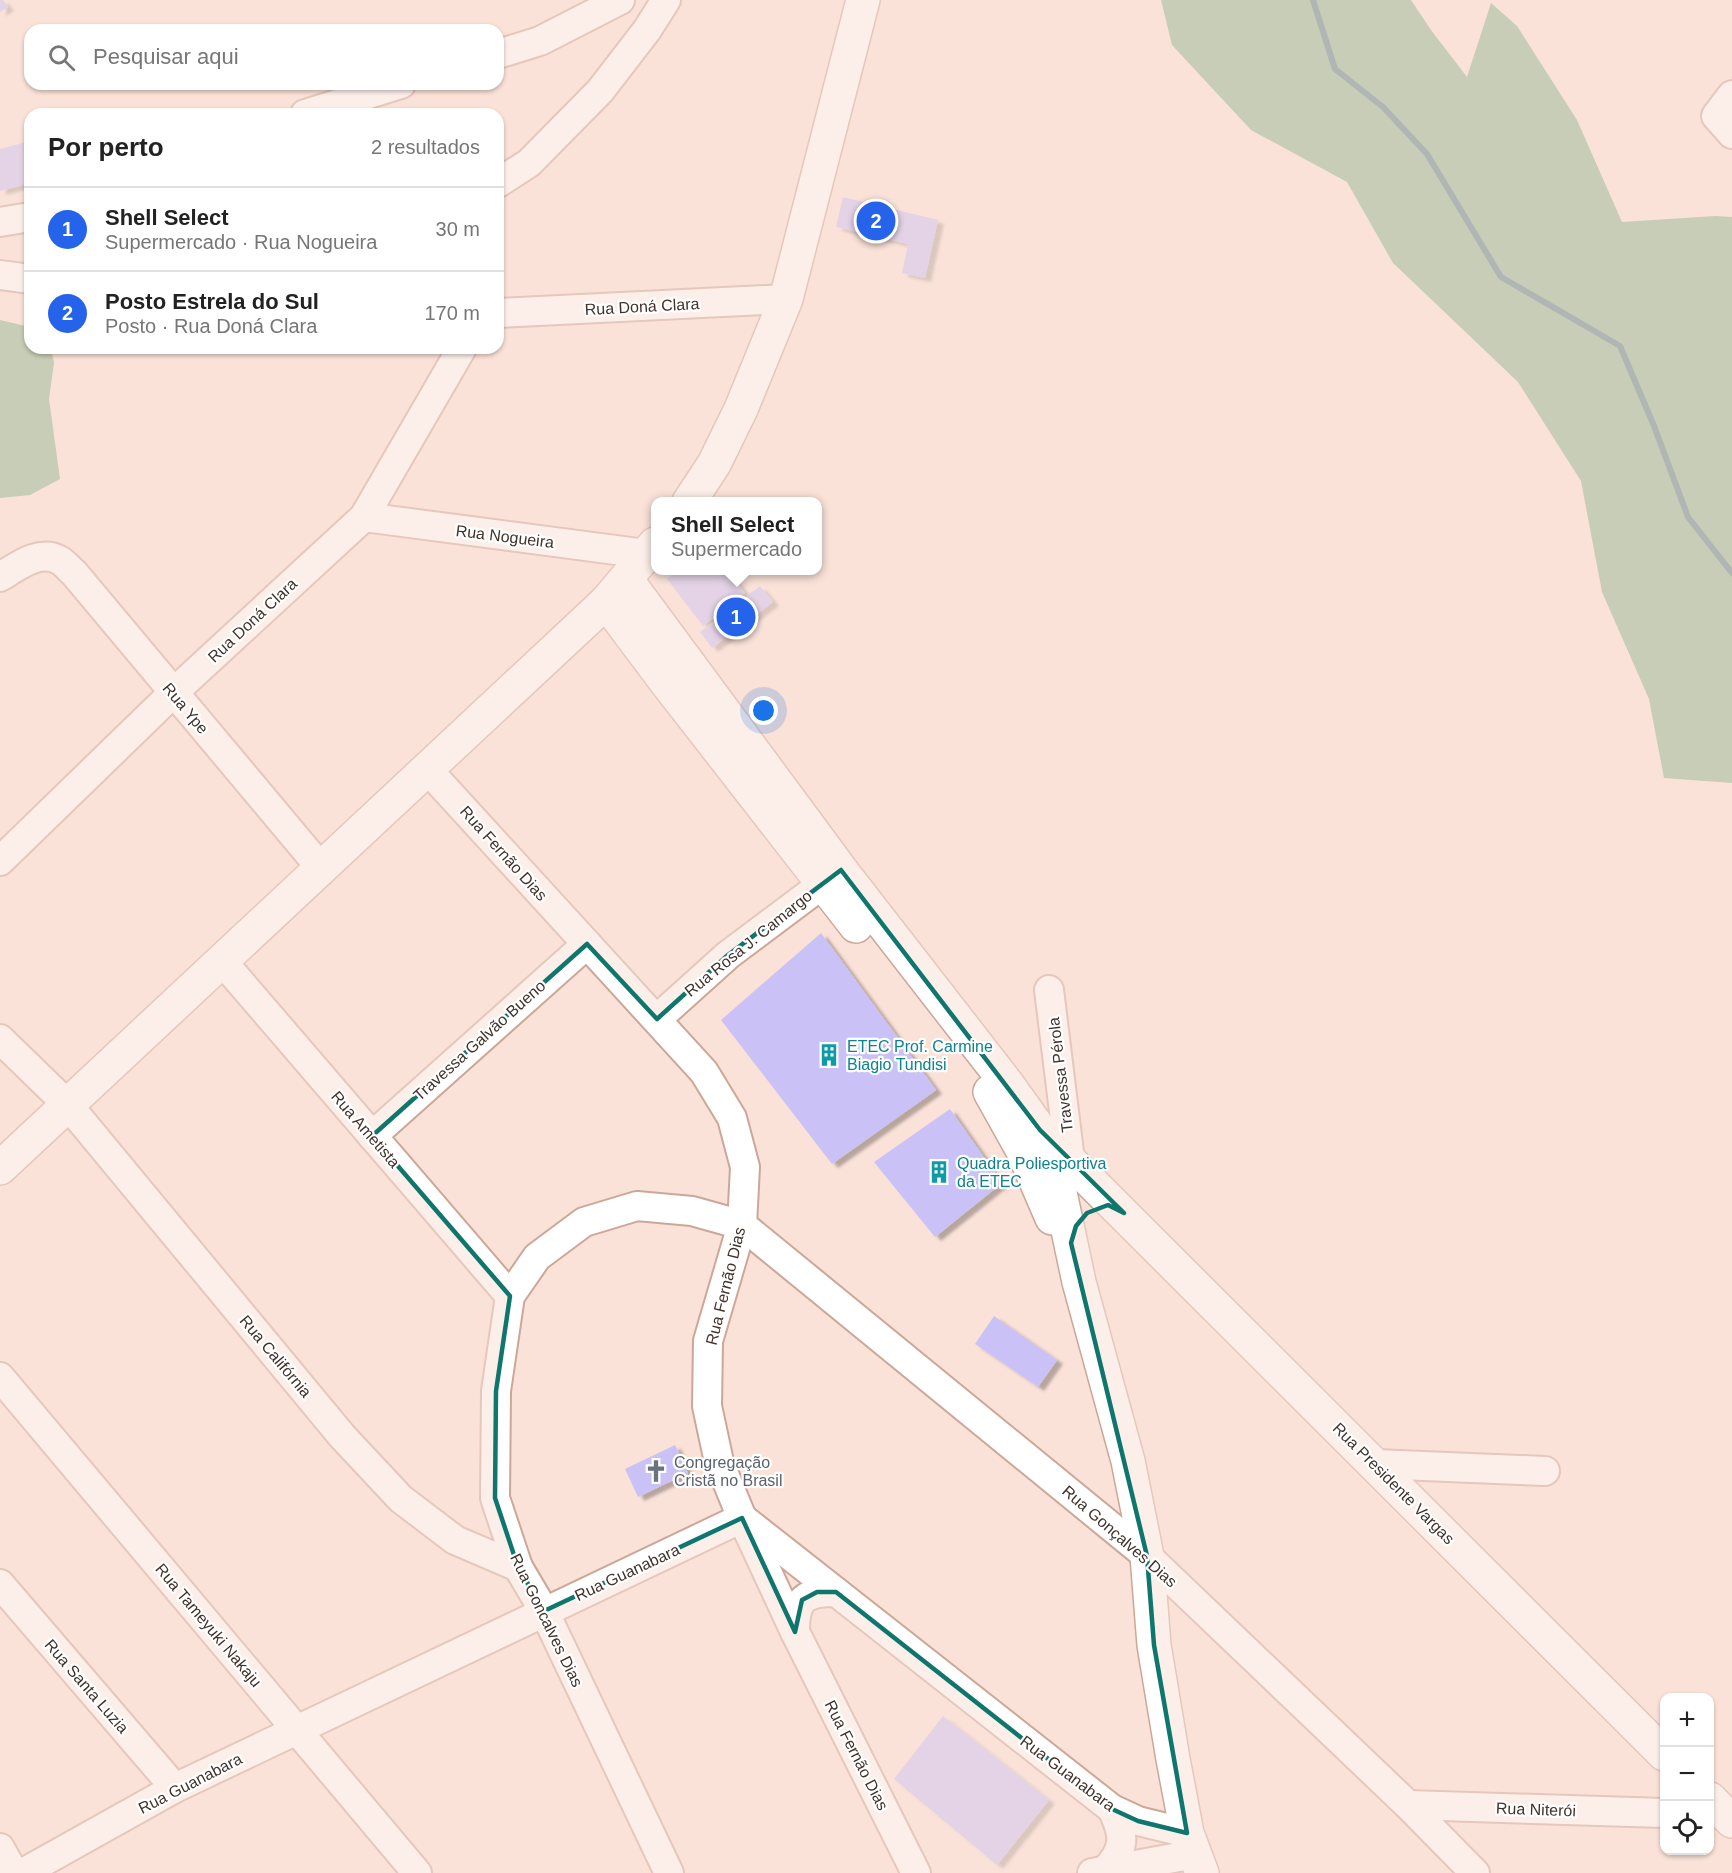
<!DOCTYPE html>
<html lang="pt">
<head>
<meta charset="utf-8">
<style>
  body { margin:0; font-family:Helvetica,sans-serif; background:#f6f6f6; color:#222 }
  .controls { position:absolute; right:18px; bottom:18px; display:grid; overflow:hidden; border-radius:12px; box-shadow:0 2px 4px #0004 }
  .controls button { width:54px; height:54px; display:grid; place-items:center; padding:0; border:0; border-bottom:2px solid #e0e0e0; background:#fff; color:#222; font:30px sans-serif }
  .you { position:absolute; left:764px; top:711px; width:21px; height:21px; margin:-15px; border:4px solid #fff; border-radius:50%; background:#1a73e8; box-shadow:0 0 0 9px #1a73e833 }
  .badge { display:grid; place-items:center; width:39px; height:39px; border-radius:50%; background:#2563eb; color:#fff; font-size:20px; font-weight:700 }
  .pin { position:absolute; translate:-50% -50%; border:3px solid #fff; box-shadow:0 2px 6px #0006 }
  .popup { position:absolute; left:651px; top:497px; width:171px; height:78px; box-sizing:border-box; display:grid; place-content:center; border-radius:12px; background:#fff; filter:drop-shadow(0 2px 4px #0005); font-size:20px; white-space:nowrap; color:#767676 }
  .popup b { font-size:22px; color:#222 }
  .popup::after { content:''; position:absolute; left:50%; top:100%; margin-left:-12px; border:12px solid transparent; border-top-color:#fff }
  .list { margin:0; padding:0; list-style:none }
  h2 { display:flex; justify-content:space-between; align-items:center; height:78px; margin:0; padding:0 24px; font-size:26px }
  h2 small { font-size:20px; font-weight:400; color:#767676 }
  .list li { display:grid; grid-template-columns:39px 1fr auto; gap:18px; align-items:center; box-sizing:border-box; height:84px; padding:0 24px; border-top:2px solid #e0e0e0 }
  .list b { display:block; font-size:22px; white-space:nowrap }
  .list p { margin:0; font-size:20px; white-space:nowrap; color:#767676 }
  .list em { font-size:20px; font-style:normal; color:#767676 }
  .icon { flex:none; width:33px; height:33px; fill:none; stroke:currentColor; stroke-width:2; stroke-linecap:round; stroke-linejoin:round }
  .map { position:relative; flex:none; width:1732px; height:1873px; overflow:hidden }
  .search { position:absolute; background:#fff; box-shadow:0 2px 4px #0004; left:24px; top:24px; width:480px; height:66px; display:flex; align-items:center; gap:15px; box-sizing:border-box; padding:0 21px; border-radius:18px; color:#767676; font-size:22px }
  .panel { position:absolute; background:#fff; box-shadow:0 2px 4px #0004; left:24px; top:108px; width:480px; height:246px; border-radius:18px }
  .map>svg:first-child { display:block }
  .forest { fill:#89b48c }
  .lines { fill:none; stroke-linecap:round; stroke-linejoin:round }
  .stream { stroke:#548088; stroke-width:6 }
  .building { fill:#cac2f6; filter:url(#shadow) }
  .minor-casing { stroke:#cca797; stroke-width:32 }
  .major-casing { stroke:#cca797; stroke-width:36 }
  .minor { stroke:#fff; stroke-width:28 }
  .major { stroke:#fff; stroke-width:33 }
  .marked { fill:none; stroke:#0f766e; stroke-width:4.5; stroke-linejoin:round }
  .labels { text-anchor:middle; stroke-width:4.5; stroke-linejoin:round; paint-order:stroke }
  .street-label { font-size:16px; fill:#41322b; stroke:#fff }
  .culture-label { font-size:16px; fill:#0d838f; stroke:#fff; text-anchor:start }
  .worship-label { font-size:16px; fill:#5b616d; stroke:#fff; text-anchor:start }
</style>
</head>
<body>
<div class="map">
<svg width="1732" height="1873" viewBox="0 0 1732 1873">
  <defs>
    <filter id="shadow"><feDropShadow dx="6" dy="4" stdDeviation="1.5" flood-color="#0004"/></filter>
  </defs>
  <rect width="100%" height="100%" fill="#fae2d8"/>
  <g class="forest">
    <polygon points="1161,0 1411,0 1431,30 1467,77 1491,3 1517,26 1577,120 1622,222 1715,216 1732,217 1732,783 1664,778 1649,699 1602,592 1581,481 1518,382 1393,263 1347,182 1251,130 1172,45"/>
    <polygon points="0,320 30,327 30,348 51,348 54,363 49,399 60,479 30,495 0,498"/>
  </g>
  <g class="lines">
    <polyline class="stream" points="1313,0 1335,69 1383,107 1427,154 1501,277 1620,346 1654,426 1688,517 1732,573"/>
  </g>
  <g class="building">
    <polygon points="0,0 3,0 8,7 0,12"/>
    <polygon points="30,141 30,183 0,191 0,149"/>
    <polygon points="843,197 938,220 925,278 902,273 908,244 836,227"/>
    <polygon points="678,570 727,570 745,593 703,626 667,579"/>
    <polygon points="760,586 773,602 712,648 700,632"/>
    <polygon points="821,933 936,1090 832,1164 721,1020"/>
    <polygon points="950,1109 1002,1183 935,1237 874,1162"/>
    <polygon points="994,1316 1057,1360 1038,1387 975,1344"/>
    <polygon points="675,1445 688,1473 638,1497 625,1469"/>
    <polygon points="943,1716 1049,1800 997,1865 894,1779"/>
  </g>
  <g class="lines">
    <g class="minor-casing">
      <g id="minor">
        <polyline points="498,54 540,41 620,0"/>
        <polyline points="1732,95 1716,116 1732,134"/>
        <polyline points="305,114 401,84"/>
        <polyline points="498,183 529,163 600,91 647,30 666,0"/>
        <polyline points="0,222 30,217"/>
        <polyline points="0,275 30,279"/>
        <polyline points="498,313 786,299"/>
        <polyline points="364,517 646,554"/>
        <path d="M0,577C17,567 39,549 59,560C64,562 69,569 74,573L321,868"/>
        <polyline points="427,769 704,1072 732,1118 745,1167 742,1225 708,1341 707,1406 719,1462 742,1518 795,1632 916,1873"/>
        <polyline points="0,861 173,693 364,517 462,348"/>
        <polyline points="222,961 510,1296"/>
        <polyline points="1049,990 1070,1160"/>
        <polyline points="657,1019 728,955 840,871"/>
        <polyline points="0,1039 68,1105 342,1436 401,1499 455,1540 518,1567"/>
        <polyline points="372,1136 587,944"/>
        <polyline points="0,1377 417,1873"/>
        <polyline points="1375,1464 1545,1471"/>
        <polyline points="0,1584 175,1788"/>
        <path d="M795,1632C795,1599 804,1592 836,1592"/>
        <polyline points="1408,1805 1664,1813"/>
        <polyline points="0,1848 14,1873"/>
        <path d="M1105,1871C1126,1848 1125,1836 1112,1809"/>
        <polyline points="23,1873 175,1788 742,1518 1112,1809 1138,1821 1187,1833"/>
        <polyline points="669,1873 544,1611 518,1567 495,1498 496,1391 510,1296 537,1257 584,1222 637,1206 692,1211 742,1225 1147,1556 1408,1805 1475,1873"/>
        <polyline points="1092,1873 1195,1854"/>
      </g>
    </g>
    <g class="major-casing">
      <g id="major">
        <polyline points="689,502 714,464 741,409 786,299 863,0"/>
        <polyline points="626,579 841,870 1008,1085 1040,1130 1052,1155 1079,1282 1128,1461 1147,1556 1154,1645 1173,1759 1187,1833 1202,1873"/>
        <polyline points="606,602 666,682 856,926"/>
        <polyline points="990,1092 1023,1151 1052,1218"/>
        <polyline points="1047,1138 1664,1754"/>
        <polyline points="0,1168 606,602 655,544"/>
        <polyline points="1710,1799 1732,1821"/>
      </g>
    </g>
    <use href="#minor" class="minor"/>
    <use href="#major" class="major"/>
  </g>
  <path d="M0 0H1732V1873H0ZM841,870L1040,1130L1124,1213L1108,1205L1087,1213L1076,1226L1071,1243L1147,1556L1154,1645L1187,1833L1138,1821L1112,1809L836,1592H817L802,1600L795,1632L742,1518L544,1611L518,1567L495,1498L496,1391L510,1296L372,1136L587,944L657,1019L728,955Z" fill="#fae2d8" fill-opacity=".55" fill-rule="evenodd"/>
  <path class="marked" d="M841,870L1040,1130L1124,1213L1108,1205L1087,1213L1076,1226L1071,1243L1147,1556L1154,1645L1187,1833L1138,1821L1112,1809L836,1592H817L802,1600L795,1632L742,1518L544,1611L518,1567L495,1498L496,1391L510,1296L372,1136L587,944L657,1019L728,955Z"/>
  <defs>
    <g id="building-bare" transform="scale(1.8)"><path d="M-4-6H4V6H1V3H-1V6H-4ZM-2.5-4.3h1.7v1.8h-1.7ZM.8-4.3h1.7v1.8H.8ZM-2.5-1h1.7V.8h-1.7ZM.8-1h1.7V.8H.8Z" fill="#0f9aa8" stroke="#fff" stroke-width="2.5" paint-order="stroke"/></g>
    <g id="church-bare" transform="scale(1.8)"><path d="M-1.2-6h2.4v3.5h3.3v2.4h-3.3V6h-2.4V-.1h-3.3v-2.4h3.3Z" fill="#6b7280" stroke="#fff" stroke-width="2.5" paint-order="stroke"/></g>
  </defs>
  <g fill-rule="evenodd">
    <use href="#building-bare" x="829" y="1055"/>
    <use href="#building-bare" x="939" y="1172"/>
    <use href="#church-bare" x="656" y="1471"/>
  </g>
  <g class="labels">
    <g class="street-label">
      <text transform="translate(642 306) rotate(-3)" y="6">Rua Doná Clara</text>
      <text transform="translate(505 536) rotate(7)" y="6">Rua Nogueira</text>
      <text transform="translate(252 620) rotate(-43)" y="6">Rua Doná Clara</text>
      <text transform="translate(186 708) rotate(50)" y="6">Rua Ype</text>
      <text transform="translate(504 853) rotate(48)" y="6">Rua Fernão Dias</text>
      <text transform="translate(748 943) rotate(-39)" y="6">Rua Rosa J. Camargo</text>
      <text transform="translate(479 1040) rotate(-42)" y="6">Travessa Galvão Bueno</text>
      <text transform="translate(1060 1075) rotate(-97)" y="6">Travessa Pérola</text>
      <text transform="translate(366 1129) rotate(49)" y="6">Rua Ametista</text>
      <text transform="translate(725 1286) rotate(-76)" y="6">Rua Fernão Dias</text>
      <text transform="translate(276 1356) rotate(50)" y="6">Rua Califórnia</text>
      <text transform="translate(1394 1483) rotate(45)" y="6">Rua Presidente Vargas</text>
      <text transform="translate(1120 1536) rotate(41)" y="6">Rua Gonçalves Dias</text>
      <text transform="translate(627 1572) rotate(-25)" y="6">Rua Guanabara</text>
      <text transform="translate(547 1620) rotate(64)" y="6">Rua Goncalves Dias</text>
      <text transform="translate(209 1625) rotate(50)" y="6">Rua Tameyuki Nakaju</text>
      <text transform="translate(87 1686) rotate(49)" y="6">Rua Santa Luzia</text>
      <text transform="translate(857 1755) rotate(63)" y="6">Rua Fernão Dias</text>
      <text transform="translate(1068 1773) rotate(37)" y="6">Rua Guanabara</text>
      <text transform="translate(190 1783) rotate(-27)" y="6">Rua Guanabara</text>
      <text transform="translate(1536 1809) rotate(2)" y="6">Rua Niterói</text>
    </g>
    <g class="culture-label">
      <text x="847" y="1052">ETEC Prof. Carmine<tspan x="847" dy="18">Biagio Tundisi</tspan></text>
      <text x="957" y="1169">Quadra Poliesportiva<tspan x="957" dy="18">da ETEC</tspan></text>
    </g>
    <g class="worship-label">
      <text x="674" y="1468">Congregação<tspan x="674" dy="18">Cristã no Brasil</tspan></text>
    </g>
  </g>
</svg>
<div class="controls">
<button>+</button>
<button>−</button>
<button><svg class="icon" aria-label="locate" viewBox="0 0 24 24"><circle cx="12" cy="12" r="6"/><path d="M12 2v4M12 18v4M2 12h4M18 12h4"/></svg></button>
</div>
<div class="you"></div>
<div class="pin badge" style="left:736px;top:617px">1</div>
<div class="popup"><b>Shell Select</b>Supermercado</div>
<div class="pin badge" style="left:876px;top:221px">2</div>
<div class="search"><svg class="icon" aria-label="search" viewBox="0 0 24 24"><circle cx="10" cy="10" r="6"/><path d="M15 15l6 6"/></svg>Pesquisar aqui</div>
<section class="panel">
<h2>Por perto<small>2 resultados</small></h2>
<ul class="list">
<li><span class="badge">1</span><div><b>Shell Select</b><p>Supermercado · Rua Nogueira</p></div><em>30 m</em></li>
<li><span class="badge">2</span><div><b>Posto Estrela do Sul</b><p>Posto · Rua Doná Clara</p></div><em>170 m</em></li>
</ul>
</section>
</div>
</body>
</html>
